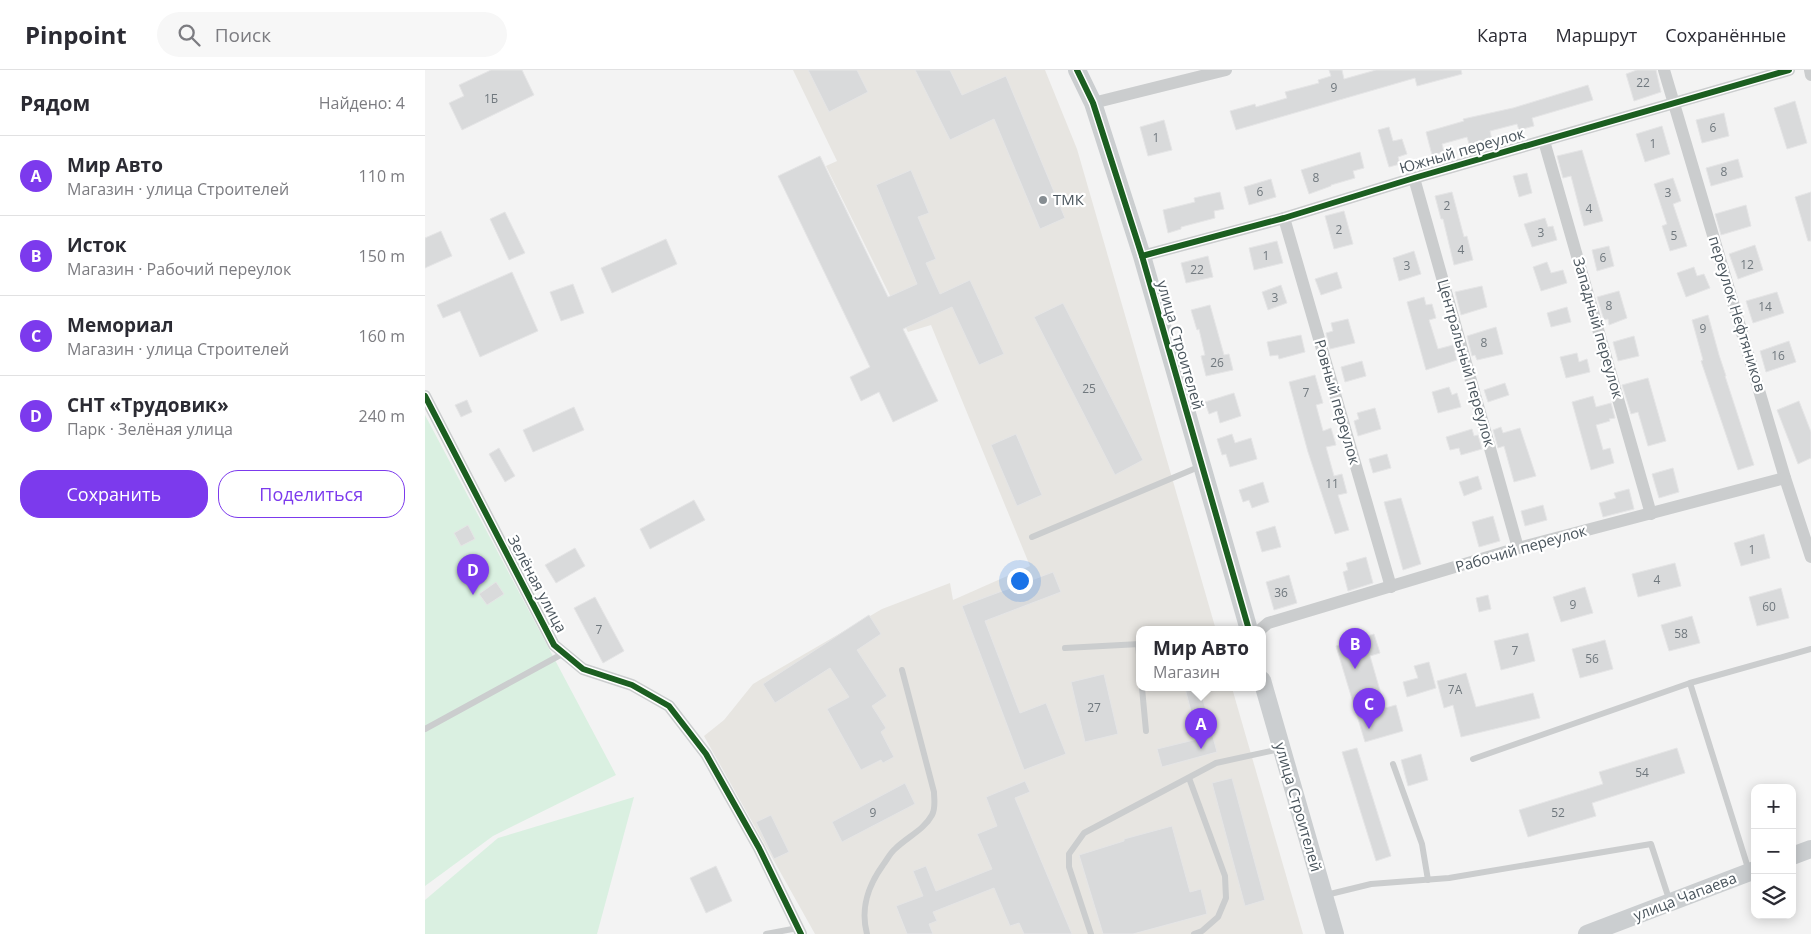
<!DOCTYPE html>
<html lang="ru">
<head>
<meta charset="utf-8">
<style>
  body { margin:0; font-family:"Open Sans",sans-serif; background:#f7f7f7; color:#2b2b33 }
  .controls { position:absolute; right:15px; bottom:15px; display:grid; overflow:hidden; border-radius:10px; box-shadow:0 2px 12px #0003 }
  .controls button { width:45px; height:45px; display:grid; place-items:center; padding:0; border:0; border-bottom:1px solid #e1e1e2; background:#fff; color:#2b2b33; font:25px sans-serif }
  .you { position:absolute; left:594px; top:510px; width:18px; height:18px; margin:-12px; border:4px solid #fff; border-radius:50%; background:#1a73e8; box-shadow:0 0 0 8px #1a73e833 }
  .badge { display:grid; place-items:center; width:32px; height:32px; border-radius:50%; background:#7c3aed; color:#fff; font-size:16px; font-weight:700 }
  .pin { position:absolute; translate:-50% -41px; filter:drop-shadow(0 1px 2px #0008) }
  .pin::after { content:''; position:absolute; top:26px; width:18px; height:15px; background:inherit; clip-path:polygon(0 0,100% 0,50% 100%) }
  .popup { position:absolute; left:711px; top:556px; width:130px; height:65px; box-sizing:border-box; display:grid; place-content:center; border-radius:10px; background:#fff; filter:drop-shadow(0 1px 4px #0005); font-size:16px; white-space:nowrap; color:#7c7c81 }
  .popup b { font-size:19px; color:#2b2b33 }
  .popup::after { content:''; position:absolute; left:50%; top:100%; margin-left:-10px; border:10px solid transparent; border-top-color:#fff }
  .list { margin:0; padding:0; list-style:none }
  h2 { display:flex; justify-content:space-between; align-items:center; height:65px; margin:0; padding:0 20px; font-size:21px }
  h2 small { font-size:16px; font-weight:400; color:#7c7c81 }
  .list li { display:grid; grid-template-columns:32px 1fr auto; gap:15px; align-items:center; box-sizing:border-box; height:80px; padding:0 20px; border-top:1px solid #e1e1e2 }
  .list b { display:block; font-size:19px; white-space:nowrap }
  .list p { margin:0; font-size:16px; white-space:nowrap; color:#7c7c81 }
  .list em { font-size:16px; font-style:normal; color:#7c7c81 }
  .actions { display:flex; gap:10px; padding:15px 20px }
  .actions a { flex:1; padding:11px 0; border:1px solid #7c3aed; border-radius:20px; text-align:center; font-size:18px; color:#7c3aed }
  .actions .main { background:#7c3aed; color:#fff }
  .icon { flex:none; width:28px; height:28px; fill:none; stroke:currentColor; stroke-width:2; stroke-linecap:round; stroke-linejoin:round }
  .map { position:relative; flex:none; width:1386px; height:864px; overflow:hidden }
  header { display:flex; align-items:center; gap:30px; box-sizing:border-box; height:70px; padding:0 25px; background:#fff; border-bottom:1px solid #e1e1e2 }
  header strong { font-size:24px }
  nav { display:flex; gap:28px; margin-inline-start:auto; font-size:18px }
  .search { width:350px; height:45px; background:#f7f7f7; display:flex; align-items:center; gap:12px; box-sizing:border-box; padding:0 18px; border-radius:28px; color:#7c7c81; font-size:19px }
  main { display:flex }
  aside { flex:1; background:#fff }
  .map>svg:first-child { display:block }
  .commercial { fill:#e7e5e1 }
  .green { fill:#daf0e1 }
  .building { fill:#d9dadb; stroke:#e5e5e6 }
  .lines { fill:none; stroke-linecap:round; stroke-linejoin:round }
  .lane { stroke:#cbcdce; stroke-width:6 }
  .street { stroke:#cbcdce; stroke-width:12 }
  .secondary { stroke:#cbced0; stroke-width:18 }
  .cycleway-casing { stroke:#fff; stroke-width:9 }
  .cycleway { stroke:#1b5e20; stroke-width:6 }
  .poi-dot { fill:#868d92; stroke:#fff; stroke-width:2 }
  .labels { text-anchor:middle; stroke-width:4.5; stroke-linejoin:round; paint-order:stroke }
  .number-label { font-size:12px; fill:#70787e }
  .street-label { font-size:15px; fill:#4b565e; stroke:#fff }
  .poi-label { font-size:15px; fill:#4b565e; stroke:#fff; text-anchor:start }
</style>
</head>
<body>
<header>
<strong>Pinpoint</strong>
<div class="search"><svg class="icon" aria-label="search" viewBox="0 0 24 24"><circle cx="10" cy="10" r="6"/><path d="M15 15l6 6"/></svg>Поиск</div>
<nav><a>Карта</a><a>Маршрут</a><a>Сохранённые</a></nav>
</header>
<main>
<aside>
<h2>Рядом<small>Найдено: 4</small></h2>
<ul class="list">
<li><span class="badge">A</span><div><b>Мир Авто</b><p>Магазин · улица Строителей</p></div><em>110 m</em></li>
<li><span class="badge">B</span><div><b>Исток</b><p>Магазин · Рабочий переулок</p></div><em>150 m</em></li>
<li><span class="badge">C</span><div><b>Мемориал</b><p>Магазин · улица Строителей</p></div><em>160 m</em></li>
<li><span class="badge">D</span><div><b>СНТ «Трудовик»</b><p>Парк · Зелёная улица</p></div><em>240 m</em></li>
</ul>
<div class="actions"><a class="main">Сохранить</a><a>Поделиться</a></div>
</aside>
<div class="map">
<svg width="1386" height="864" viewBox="0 0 1386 864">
  <rect width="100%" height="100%" fill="#f3f3f3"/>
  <polygon class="commercial" points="368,0 620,0 652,79 791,560 715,560 715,618 807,618 878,864 390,864 279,666 299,650 328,614 457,539 525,513 528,530 605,496 506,255 483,262 401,96 412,91"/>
  <g class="green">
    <polygon points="0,345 191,705 68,766 0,816"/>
    <polygon points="209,727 172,864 0,864 0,830 73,768"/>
  </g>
  <g class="building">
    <polygon points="66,0 97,0 109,25 37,60 24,33 39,26 34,15"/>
    <polygon points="383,0 432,0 443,22 404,42"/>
    <polygon points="490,0 525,0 537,25 581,6 640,148 615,159 569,49 525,70"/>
    <polygon points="904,0 917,0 919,9 951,0 1036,0 1037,4 992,16 990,8 811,60 805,41 830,34 831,37 862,28 860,22 894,13 893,10 906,6"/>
    <polygon points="1212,0 1231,0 1236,22 1209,31 1201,4"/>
    <polygon points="1163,15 1168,30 1107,48 1109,56 1094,60 1092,54 1065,61 1068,75 1046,80 1042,67 1017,74 1019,82 1007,85 1001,62 1039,51 1038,49 1088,38"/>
    <polygon points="1370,31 1382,73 1362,79 1349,38"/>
    <polygon points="1299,43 1304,66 1277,73 1271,50"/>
    <polygon points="739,50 747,80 723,86 715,57"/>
    <polygon points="1237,56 1245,84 1220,92 1211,64"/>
    <polygon points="964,57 968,71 977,69 982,84 973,87 975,94 964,97 953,60"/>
    <polygon points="1157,80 1178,151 1159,156 1146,106 1138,108 1132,86"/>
    <polygon points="935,82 939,98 928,101 930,108 906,115 906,116 884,124 876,100"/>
    <polygon points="395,86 463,227 492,214 451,115 486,100 504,143 493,147 511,189 501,193 515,224 545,210 579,284 554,295 527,237 478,259 513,331 468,352 454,322 436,331 425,307 445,297 353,106"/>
    <polygon points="1313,89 1318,107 1286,116 1281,98"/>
    <polygon points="1102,103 1107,123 1094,127 1088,106"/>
    <polygon points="1248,108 1256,131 1248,134 1262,176 1245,181 1237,156 1242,154 1229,114"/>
    <polygon points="846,109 851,127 824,135 819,117"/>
    <polygon points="795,122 799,139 789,141 790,148 756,157 756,159 743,163 738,140 770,132 769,128"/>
    <polygon points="1027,122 1039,167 1042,166 1048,190 1029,195 1018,149 1016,149 1010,126"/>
    <polygon points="1386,122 1386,171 1383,171 1370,127"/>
    <polygon points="1321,135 1326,156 1296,165 1290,144"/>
    <polygon points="919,141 928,174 909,179 900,146"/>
    <polygon points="80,142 100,183 84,190 65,149"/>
    <polygon points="1120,148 1123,157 1128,156 1132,170 1107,177 1099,154"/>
    <polygon points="16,161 27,186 0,198 0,168"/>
    <polygon points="241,169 252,194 187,223 176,198"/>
    <polygon points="852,171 858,193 829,200 824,178"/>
    <polygon points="1330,175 1338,200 1313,209 1304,184"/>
    <polygon points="1184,176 1189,196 1172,201 1167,180"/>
    <polygon points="989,181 996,204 974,211 968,188"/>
    <polygon points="783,186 788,207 761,213 756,193"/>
    <polygon points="1122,192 1126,203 1138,200 1142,213 1116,221 1108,197"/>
    <polygon points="1269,197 1272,206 1279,204 1285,218 1261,227 1252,203"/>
    <polygon points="87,202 113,261 55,287 35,241 18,248 12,235"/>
    <polygon points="912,202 917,218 896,225 890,209"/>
    <polygon points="148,214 159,243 136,251 125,222"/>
    <polygon points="856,215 862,233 843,240 837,222"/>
    <polygon points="1057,216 1062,237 1036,245 1030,222"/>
    <polygon points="1194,221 1202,248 1184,255 1183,249 1179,250 1172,227"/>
    <polygon points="1352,222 1359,243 1328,253 1321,231"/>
    <polygon points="999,227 1001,235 1007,234 1011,248 1004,250 1013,279 1028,275 1032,290 1001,300 982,232"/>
    <polygon points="638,233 718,390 690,405 609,247"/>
    <polygon points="785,235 799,285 804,284 808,300 781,306 776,286 780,285 774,259 772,260 766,240"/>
    <polygon points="1142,237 1146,252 1126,257 1122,243"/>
    <polygon points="1283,245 1294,285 1301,306 1300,306 1329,395 1313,400 1276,291 1278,290 1267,250"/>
    <polygon points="923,249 930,273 905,279 901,263 908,261 906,253"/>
    <polygon points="1071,257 1078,284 1052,290 1050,285 1047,286 1042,266"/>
    <polygon points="876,265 880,282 854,289 853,285 845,286 842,272"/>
    <polygon points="1209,266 1214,286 1193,291 1188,272"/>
    <polygon points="1364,271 1371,292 1341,302 1335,281"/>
    <polygon points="1152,283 1154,292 1162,289 1165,302 1141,308 1135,287"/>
    <polygon points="937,291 941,306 920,312 916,297"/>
    <polygon points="890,305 898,333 891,335 898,361 906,358 911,375 901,377 909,406 917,404 922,423 913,425 924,460 910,464 883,382 864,312"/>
    <polygon points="1223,308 1241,371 1223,376 1213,342 1206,344 1197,315"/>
    <polygon points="1080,313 1084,325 1063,332 1059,320"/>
    <polygon points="1024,317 1027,325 1032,323 1036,337 1013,343 1007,322"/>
    <polygon points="809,323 816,346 795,353 792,341 784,344 780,332"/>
    <polygon points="1168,326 1171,337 1186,333 1190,348 1184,349 1185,351 1171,355 1178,380 1185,378 1189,393 1166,400 1147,332"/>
    <polygon points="42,330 47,342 36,347 30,335"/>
    <polygon points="1374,331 1386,362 1386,388 1373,394 1352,340"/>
    <polygon points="149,337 159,360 108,382 98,360"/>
    <polygon points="950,338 956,359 933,366 929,351 934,349 932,343"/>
    <polygon points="1076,357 1078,363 1095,358 1111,406 1089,412 1079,376 1073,378 1068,360"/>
    <polygon points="1047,359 1049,366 1053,365 1057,379 1036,385 1034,378 1025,380 1021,367"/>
    <polygon points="591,364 617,425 592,436 566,375"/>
    <polygon points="807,364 810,373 826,368 832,389 805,397 801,384 797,385 792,369"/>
    <polygon points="74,378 90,406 80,412 64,384"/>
    <polygon points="962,384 966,398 948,403 944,389"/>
    <polygon points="1248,398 1254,422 1234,428 1227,404"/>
    <polygon points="1053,406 1057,419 1039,426 1034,412"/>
    <polygon points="838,412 844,432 827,438 824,430 818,432 814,420"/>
    <polygon points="1204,419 1209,439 1178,447 1174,433 1191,428 1189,423"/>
    <polygon points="976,428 996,494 978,500 959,432"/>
    <polygon points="269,430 280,450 225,479 215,459"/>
    <polygon points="1118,435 1122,450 1100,456 1096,441"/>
    <polygon points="1068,446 1075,471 1054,477 1047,452"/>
    <polygon points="43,455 50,469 36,476 29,463"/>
    <polygon points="850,456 856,477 837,482 831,462"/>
    <polygon points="1339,464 1345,488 1316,496 1309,473"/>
    <polygon points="150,478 160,496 131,513 120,495"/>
    <polygon points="941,487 948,513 923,521 918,502 923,500 921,493"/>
    <polygon points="1250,493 1256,516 1213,527 1207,504"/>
    <polygon points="628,502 636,522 560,551 595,643 621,633 641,684 599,700 537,536"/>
    <polygon points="864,505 872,533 849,540 841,512"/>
    <polygon points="71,512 79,524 62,535 54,524"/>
    <polygon points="1160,517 1168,543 1136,552 1128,527"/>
    <polygon points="1356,518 1364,548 1332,556 1324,527"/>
    <polygon points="1063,525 1066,539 1054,542 1051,528"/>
    <polygon points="170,527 199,581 178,593 149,538"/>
    <polygon points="444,545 456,564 432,580 462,626 447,636 461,658 456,662 469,687 458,693 456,690 436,700 402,639 424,627 405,598 350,633 338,614"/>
    <polygon points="1267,546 1275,573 1244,581 1236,555"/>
    <polygon points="1103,563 1110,591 1076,600 1069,571"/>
    <polygon points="949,564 955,583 945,586 960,638 971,635 978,661 940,672 911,576"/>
    <polygon points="1180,570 1188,599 1155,608 1147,579"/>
    <polygon points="1004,592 1011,618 982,627 978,612 993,608 989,596"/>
    <polygon points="1041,603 1051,637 1108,623 1115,648 1036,667 1028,635 1019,638 1012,611"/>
    <polygon points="679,604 693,664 660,672 646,612"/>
    <polygon points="760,618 775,618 792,682 737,697 732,679 773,669"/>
    <polygon points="932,678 966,786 951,791 917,682"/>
    <polygon points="1252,678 1260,703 1167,733 1171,746 1103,767 1094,740 1178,714 1174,702"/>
    <polygon points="996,684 1003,710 983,716 976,690"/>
    <polygon points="807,708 840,830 820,836 787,713"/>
    <polygon points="600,711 605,722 590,728 647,864 599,864 594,853 585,856 569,818 508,842 512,851 504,854 508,864 482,864 471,836 498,826 488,801 501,796 511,821 567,799 552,764 572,756 561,727"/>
    <polygon points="480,713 490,734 417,772 407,752"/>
    <polygon points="346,745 364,782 349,789 331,752"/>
    <polygon points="747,756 765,822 776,819 782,844 708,864 678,864 654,785 699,771 699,769"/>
    <polygon points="291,796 307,831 281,843 265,808"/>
  </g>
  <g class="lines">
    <g class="lane">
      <polyline points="607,467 776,396"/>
      <polyline points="713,574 715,595"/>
      <polyline points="640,578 715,574"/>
      <polyline points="1265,613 1324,801"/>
      <polyline points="717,618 721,661"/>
      <polyline points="0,659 139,583"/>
      <polyline points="1048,689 1265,613 1386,579"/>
      <polyline points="968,694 997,774 1003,810"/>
      <polyline points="764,708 800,806 801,828 793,847 777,861 769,864"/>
      <polyline points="901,825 946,814 1024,808 1226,774 1245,832"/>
      <polyline points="341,864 373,858"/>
      <path d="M442,864C435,838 443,816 458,795C462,790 465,783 470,779C482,767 499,760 507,745C511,738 509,729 509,722L477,600"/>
      <polyline points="666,864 644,797 644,784 659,763 791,693 855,679"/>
    </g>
    <g class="street">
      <polyline points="1239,0 1360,408 1386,487"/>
      <polyline points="1385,0 1386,5"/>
      <polyline points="668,33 801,0"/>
      <polyline points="1119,71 1226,444"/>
      <polyline points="989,108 1093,478"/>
      <polyline points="859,148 966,517"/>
      <polyline points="717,186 859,148 989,108 1364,0"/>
      <polyline points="0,326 129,575 158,599 207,615 244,636 281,684 334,778 376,864"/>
      <polyline points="835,560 843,553 1093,478 1360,408"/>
    </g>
    <g class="secondary">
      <polyline points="652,0 668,33 717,186 824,560"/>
      <polyline points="837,610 910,864"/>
      <polyline points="1367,786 1386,779"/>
      <polyline points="1162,864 1330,800"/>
    </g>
    <g class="cycleway-casing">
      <g id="cycleway">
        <polyline points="652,0 668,33 717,186 824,560"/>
        <polyline points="717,186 859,148 989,108 1364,0"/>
        <polyline points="0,326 129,575 158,599 207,615 244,636 281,684 334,778 376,864"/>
      </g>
    </g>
    <use href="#cycleway" class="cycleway"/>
  </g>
  <circle class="poi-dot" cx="618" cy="130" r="5"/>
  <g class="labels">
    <g class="number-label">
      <text x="1218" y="17">22</text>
      <text x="909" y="22">9</text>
      <text x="66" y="33">1Б</text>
      <text x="1288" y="62">6</text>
      <text x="731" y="72">1</text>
      <text x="1228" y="78">1</text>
      <text x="1299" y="106">8</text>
      <text x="891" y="112">8</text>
      <text x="835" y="126">6</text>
      <text x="1243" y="127">3</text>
      <text x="1022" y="140">2</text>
      <text x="1164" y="143">4</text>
      <text x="914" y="164">2</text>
      <text x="1116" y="167">3</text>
      <text x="1249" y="170">5</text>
      <text x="1036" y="184">4</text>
      <text x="841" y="190">1</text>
      <text x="1178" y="192">6</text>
      <text x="1322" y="199">12</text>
      <text x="982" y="200">3</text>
      <text x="772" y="204">22</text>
      <text x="850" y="232">3</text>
      <text x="1184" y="240">8</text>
      <text x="1340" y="241">14</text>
      <text x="1278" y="263">9</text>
      <text x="1059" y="277">8</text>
      <text x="1353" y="290">16</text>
      <text x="792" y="297">26</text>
      <text x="664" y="323">25</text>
      <text x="881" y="327">7</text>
      <text x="907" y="418">11</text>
      <text x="1327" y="484">1</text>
      <text x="1232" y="514">4</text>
      <text x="856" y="527">36</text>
      <text x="1148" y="539">9</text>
      <text x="1344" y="541">60</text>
      <text x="174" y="564">7</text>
      <text x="1256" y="568">58</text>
      <text x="1090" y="585">7</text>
      <text x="1167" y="593">56</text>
      <text x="1030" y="624">7А</text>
      <text x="669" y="642">27</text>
      <text x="1217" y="707">54</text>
      <text x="448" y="747">9</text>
      <text x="1133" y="747">52</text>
    </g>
    <g class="street-label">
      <text transform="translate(1037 81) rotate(-16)" y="5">Южный переулок</text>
      <text transform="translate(1312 244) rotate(73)" y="5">переулок Нефтяников</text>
      <text transform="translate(1173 258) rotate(74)" y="5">Западный переулок</text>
      <text transform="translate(755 275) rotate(74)" y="5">улица Строителей</text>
      <text transform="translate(1041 293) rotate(74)" y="5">Центральный переулок</text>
      <text transform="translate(912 332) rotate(74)" y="5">Ровный переулок</text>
      <text transform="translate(1096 479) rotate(-16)" y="5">Рабочий переулок</text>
      <text transform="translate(112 514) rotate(62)" y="5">Зелёная улица</text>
      <text transform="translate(873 737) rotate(74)" y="5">улица Строителей</text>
      <text transform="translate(1260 827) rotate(-21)" y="5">улица Чапаева</text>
    </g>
    <g class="poi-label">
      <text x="628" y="135">ТМК</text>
    </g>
  </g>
</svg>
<div class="controls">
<button>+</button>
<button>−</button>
<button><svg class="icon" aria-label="layers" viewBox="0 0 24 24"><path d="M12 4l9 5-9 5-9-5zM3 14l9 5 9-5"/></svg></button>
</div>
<div class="you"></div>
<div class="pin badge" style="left:776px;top:679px">A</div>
<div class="popup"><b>Мир Авто</b>Магазин</div>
<div class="pin badge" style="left:930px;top:599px">B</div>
<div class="pin badge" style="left:944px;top:659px">C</div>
<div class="pin badge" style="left:48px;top:525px">D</div>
</div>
</main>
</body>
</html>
